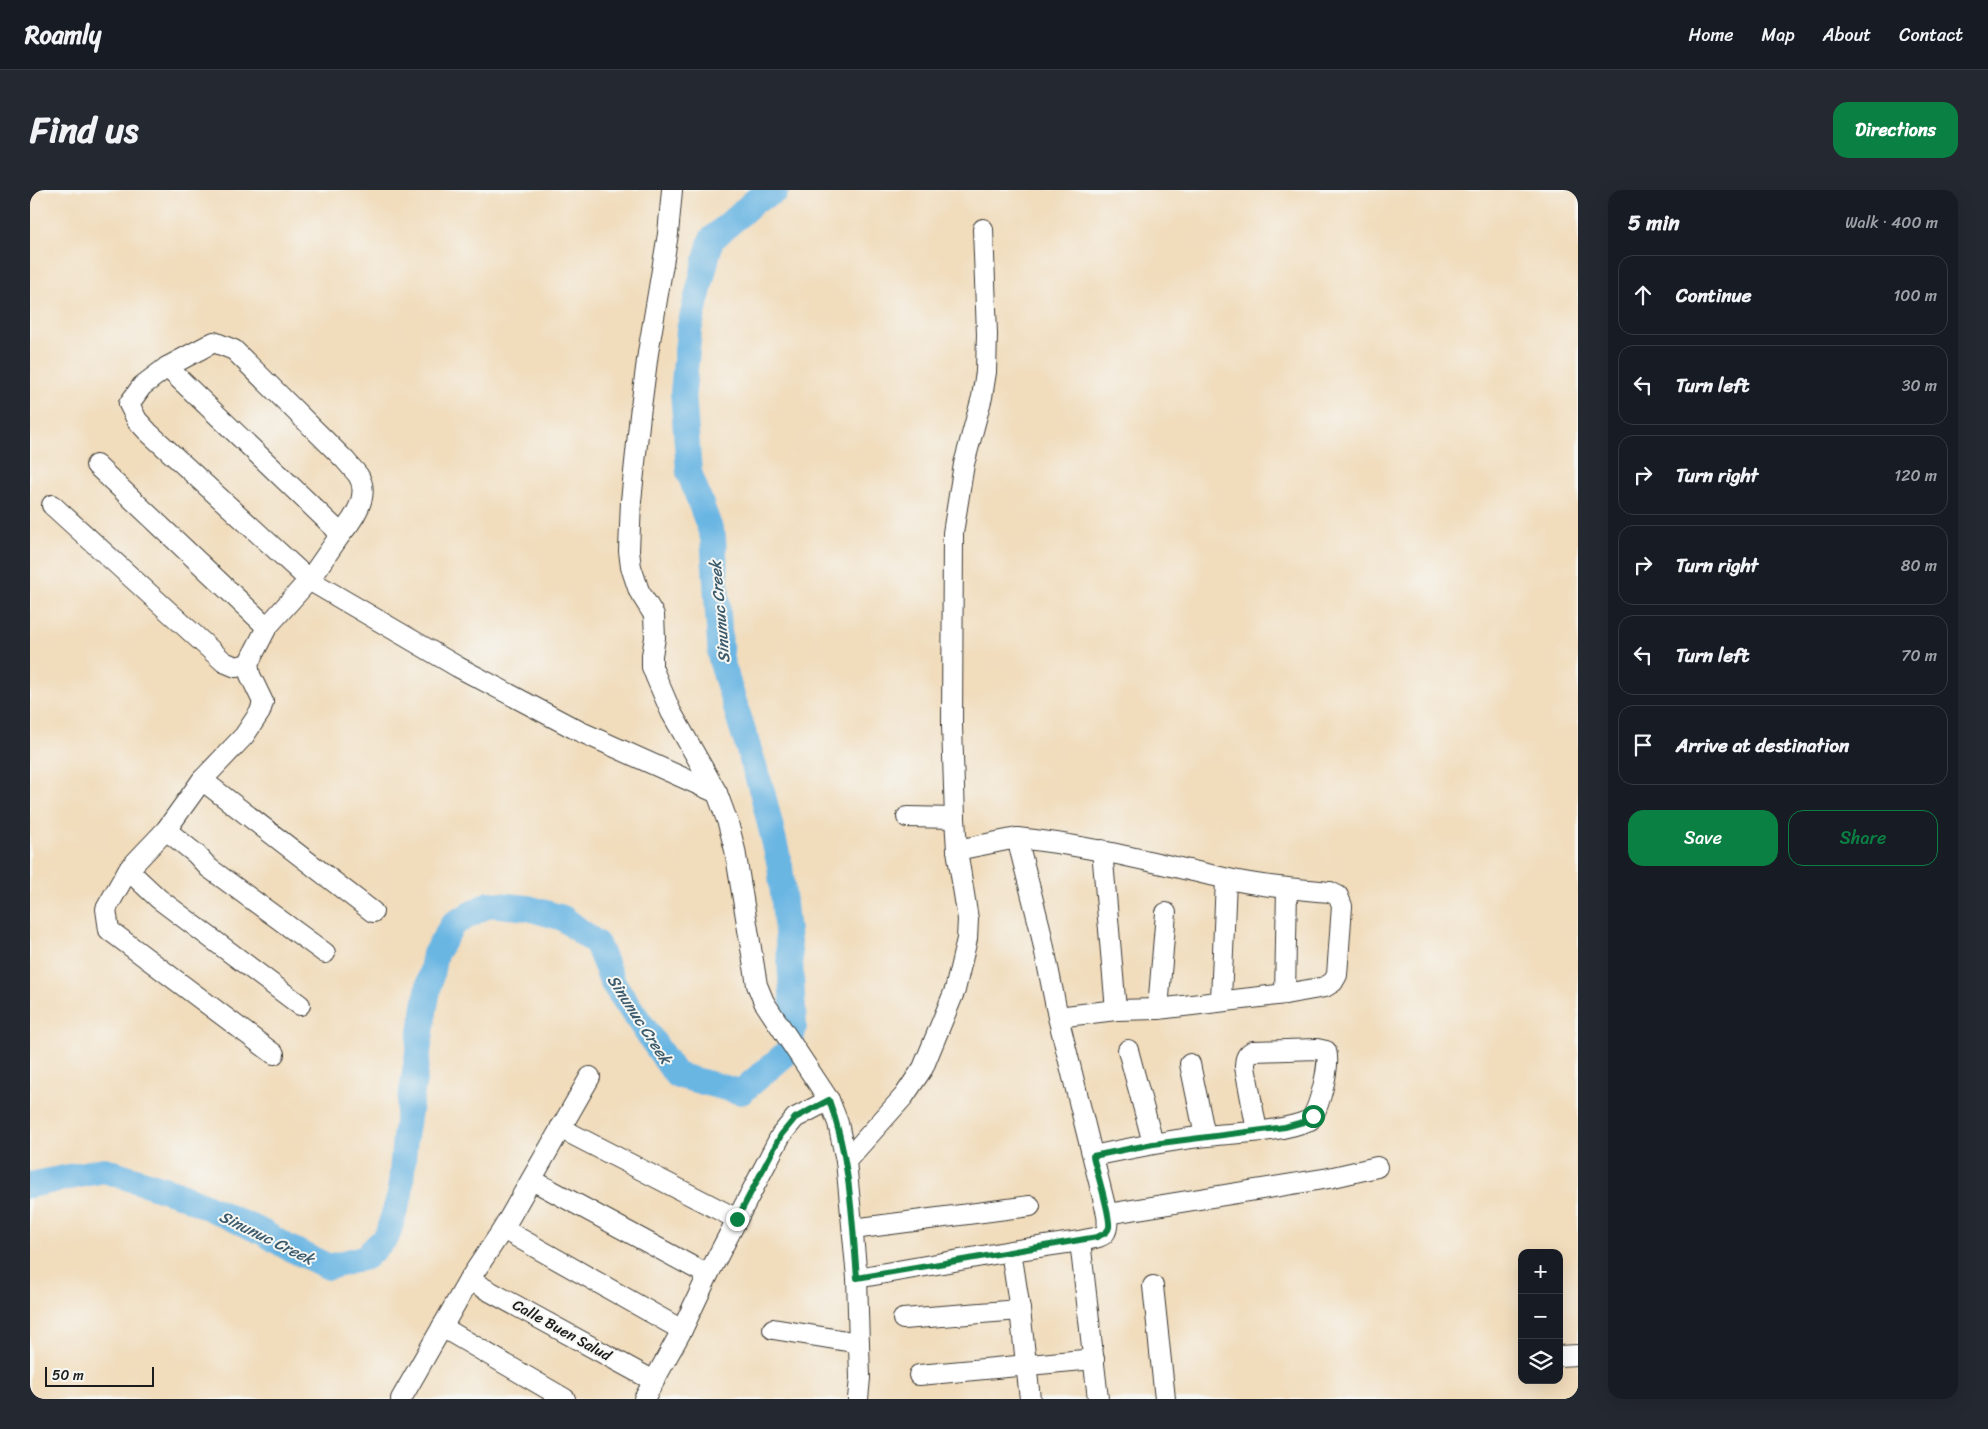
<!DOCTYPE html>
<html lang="en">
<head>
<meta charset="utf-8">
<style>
  body { margin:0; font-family:Sriracha,sans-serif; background:#242831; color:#f1f3f6 }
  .controls { position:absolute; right:15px; bottom:15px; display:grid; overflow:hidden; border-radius:10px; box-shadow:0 5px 20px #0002 }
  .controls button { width:45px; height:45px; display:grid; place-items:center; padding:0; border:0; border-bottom:1px solid #363941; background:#171b24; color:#f1f3f6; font:25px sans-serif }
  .scale { position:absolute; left:15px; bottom:12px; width:109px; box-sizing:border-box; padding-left:5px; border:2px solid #1c1c1c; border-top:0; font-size:14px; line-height:18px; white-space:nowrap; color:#1c1c1c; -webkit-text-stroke:4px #f6f6f2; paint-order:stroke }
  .stop { position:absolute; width:15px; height:15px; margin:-11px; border:4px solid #0b8043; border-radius:50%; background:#fff }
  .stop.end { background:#0b8043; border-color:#fff; box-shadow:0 1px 5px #0008 }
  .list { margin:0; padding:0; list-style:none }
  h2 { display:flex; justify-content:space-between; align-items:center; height:65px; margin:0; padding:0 20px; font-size:21px }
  h2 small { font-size:16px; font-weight:400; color:#9ea1a6 }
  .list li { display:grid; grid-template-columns:32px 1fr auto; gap:15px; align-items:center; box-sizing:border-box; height:80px; margin:0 10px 10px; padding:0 10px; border:1px solid #363941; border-radius:15px }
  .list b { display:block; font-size:19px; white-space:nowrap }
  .list em { font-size:16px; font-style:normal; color:#9ea1a6 }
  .actions { display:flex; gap:10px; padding:15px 20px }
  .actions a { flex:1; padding:11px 0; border:1px solid #0b8043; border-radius:15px; text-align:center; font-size:18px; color:#0b8043 }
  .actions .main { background:#0b8043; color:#fff }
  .icon { flex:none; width:28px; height:28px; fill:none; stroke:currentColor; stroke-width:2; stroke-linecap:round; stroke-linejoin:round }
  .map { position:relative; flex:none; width:1548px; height:1209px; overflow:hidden; border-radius:15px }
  header { display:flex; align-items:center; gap:30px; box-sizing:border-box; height:70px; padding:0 25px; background:#171b24; border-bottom:1px solid #363941 }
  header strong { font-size:24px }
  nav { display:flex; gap:28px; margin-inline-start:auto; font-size:18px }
  .intro { display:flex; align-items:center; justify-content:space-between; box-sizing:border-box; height:120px; padding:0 30px }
  h1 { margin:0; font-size:35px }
  .button { padding:12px 22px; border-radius:15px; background:#0b8043; color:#fff; font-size:18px; font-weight:700 }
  main { display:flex; gap:30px; padding:0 30px }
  aside { flex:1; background:#171b24; border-radius:15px; box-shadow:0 5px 20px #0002 }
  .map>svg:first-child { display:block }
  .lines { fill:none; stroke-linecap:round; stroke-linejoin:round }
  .river { stroke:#6ab6e3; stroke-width:26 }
  .minor-casing { stroke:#3c3934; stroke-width:22 }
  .minor { stroke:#fff; stroke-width:20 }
  .route { stroke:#0b8043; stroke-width:6 }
  .labels { text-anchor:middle; stroke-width:4; stroke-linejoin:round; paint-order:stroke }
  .street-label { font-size:15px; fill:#1c1c1c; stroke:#f6f6f2 }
  .water-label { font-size:16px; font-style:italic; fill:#3b5a6c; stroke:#f6f6f2 }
</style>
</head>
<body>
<header>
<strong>Roamly</strong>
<nav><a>Home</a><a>Map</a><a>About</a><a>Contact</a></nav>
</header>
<div class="intro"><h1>Find us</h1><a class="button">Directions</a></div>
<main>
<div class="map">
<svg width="1548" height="1209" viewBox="0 0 1548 1209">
  <rect width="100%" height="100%" fill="#f6f6f2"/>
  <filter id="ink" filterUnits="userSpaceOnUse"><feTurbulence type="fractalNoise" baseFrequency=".02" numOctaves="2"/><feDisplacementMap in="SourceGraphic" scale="10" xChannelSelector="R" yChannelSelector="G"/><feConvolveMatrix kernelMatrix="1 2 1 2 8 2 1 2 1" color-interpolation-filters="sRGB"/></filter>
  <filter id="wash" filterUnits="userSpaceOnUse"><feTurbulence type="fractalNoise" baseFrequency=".0096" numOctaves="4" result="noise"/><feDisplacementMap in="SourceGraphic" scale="20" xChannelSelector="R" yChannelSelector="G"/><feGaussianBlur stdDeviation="1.12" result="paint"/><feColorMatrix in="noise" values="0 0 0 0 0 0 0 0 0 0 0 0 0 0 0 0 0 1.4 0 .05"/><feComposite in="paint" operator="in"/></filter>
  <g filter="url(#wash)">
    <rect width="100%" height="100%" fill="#f1dcbb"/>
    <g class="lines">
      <polyline class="river" points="0,995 74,980 149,1004 234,1043 257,1057 299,1077 336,1067 357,1046 370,1005 375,947 395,816 405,764 423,734 459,714 498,718 533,728 567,754 583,793 646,885 711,902 759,861 764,836 760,770 750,676 733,605 691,470 683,347 659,282 653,202 659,140 681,50 725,11 746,0"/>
    </g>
  </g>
  <g filter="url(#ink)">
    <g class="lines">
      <g class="minor-casing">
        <g id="minor">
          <polyline points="642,0 638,44 618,163 610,225 601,311 599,361 601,377 609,401 624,425 625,448 622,465 622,477 626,487 641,522 687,603 698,633 705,660 727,795 734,812 799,910 808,933 816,971"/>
          <polyline points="953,39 957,144 956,182 952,207 934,274 923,343 922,535 925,628 927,660 938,729 937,749 925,800 893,878 874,906 816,971 827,1088 981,1061 1050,1051 1068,1209"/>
          <path d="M137,177L184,152L204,160L315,270C319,275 324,280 328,285C341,305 324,329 311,344"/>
          <polyline points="66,275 237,437"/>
          <polyline points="22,315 194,472 206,477 218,474 237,437 279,390 311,344 137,177 112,196 99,214 107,230 118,242 279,390 428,477 549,541 687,603"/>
          <polyline points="218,474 220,485 233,512 230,522 214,546 172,590 136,640 98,680 76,719 79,740 244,864"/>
          <polyline points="172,590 343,722"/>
          <polyline points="877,627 925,628"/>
          <polyline points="136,640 166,664 179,678 295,763"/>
          <path d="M987,648C1058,655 1125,673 1194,688C1229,696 1265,699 1300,702L1308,706L1312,716L1307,785L1303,792L1295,797L1255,804L1128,819L1086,820L1028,827"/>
          <polyline points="927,660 987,648 1010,738 1028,827 1077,1024"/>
          <polyline points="1072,660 1086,820"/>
          <polyline points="98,680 129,709 270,815"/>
          <polyline points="1255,804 1257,698"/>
          <polyline points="1191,810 1196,689"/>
          <polyline points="1128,819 1136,723"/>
          <polyline points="1098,860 1123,953"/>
          <polyline points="1160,874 1175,946"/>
          <polyline points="530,938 707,1029"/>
          <path d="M1063,966C1101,958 1139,950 1177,946C1211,942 1248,943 1280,930C1289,919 1301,874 1296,861L1287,859L1223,861C1216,865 1215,869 1215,877L1227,941"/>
          <polyline points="502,990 678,1085"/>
          <polyline points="473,1039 652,1140"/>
          <polyline points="823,1039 1000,1016"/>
          <path d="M1050,1051C1071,1046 1080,1049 1077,1024L1299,988L1347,977"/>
          <polyline points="981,1061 990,1120 1000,1209"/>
          <polyline points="827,1088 830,1188 828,1209"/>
          <polyline points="439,1090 624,1191"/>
          <polyline points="1123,1096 1135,1209"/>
          <polyline points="873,1129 990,1120"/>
          <polyline points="412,1137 535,1209"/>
          <polyline points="743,1139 829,1153"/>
          <polyline points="1529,1166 1548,1165"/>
          <polyline points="889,1185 1064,1169"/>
          <polyline points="371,1209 439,1090 473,1039 560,887"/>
          <polyline points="614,1209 652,1140 678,1085 751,945 765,928 799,910"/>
        </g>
      </g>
      <use href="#minor" class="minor"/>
    </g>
  </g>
  <g class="lines" filter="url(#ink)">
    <path class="route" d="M707,1029L751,945L765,928L799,910C820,967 822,1027 827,1088L1067,1047C1071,1045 1078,1043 1079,1037C1081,1026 1066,980 1063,966L1123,954L1255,937L1273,932L1283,926"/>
  </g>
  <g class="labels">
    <g class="street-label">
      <text transform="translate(532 1140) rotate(29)" y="5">Calle Buen Salud</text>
    </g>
    <g class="water-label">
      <text transform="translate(689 422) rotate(-95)" y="6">Sinunuc Creek</text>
      <text transform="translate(610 829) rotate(57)" y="6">Sinunuc Creek</text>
      <text transform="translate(237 1047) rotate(26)" y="6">Sinunuc Creek</text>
    </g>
  </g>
</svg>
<div class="controls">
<button>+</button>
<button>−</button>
<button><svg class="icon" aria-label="layers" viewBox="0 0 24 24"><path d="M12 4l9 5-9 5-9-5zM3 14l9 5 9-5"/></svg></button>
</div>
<div class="scale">50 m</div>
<div class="stop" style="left:1283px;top:926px"></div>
<div class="stop end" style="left:707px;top:1029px"></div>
</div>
<aside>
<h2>5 min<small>Walk · 400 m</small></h2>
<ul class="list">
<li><svg class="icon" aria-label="ahead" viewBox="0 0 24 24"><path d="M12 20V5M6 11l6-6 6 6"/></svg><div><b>Continue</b></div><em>100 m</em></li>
<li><svg class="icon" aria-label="left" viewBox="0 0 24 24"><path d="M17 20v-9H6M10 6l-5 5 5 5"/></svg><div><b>Turn left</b></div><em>30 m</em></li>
<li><svg class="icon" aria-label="right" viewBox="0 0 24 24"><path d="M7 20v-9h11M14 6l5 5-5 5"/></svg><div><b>Turn right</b></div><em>120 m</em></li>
<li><svg class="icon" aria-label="right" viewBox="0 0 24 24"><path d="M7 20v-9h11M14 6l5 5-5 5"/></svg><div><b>Turn right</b></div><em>80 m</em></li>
<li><svg class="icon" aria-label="left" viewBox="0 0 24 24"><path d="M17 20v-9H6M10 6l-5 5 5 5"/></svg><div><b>Turn left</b></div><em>70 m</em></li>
<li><svg class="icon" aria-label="arrive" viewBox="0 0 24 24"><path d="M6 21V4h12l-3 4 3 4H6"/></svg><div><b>Arrive at destination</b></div></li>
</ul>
<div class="actions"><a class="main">Save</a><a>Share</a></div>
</aside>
</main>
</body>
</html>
